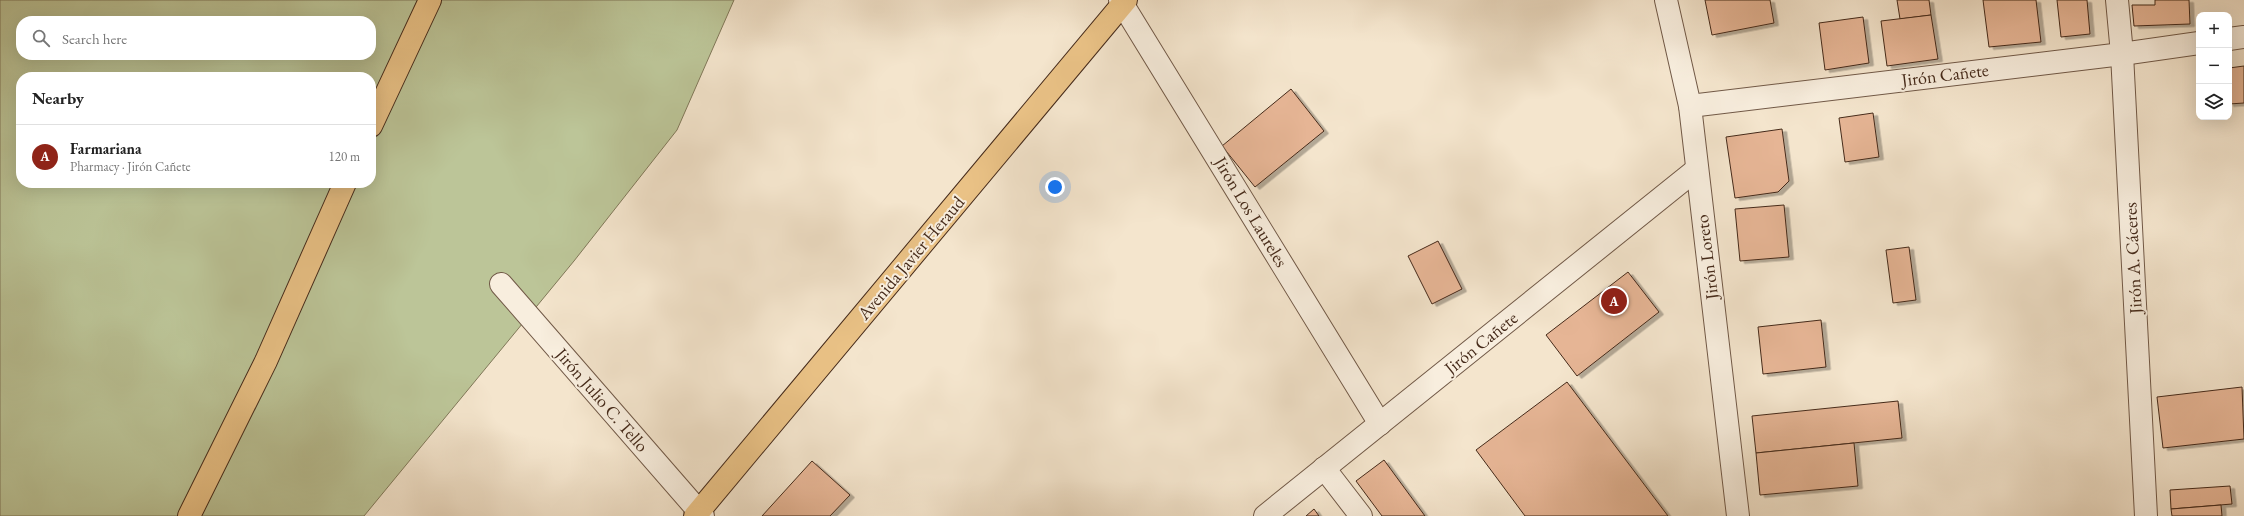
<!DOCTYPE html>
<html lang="en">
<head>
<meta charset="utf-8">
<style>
  body { margin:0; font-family:"EB Garamond",serif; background:#f6f6f6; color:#222 }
  .controls { position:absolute; right:12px; top:12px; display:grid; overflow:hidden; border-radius:8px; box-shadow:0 4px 16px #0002 }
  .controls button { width:36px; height:36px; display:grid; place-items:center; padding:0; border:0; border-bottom:1px solid #e0e0e0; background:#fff; color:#222; font:20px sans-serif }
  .you { position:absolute; left:1055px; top:187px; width:14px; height:14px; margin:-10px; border:3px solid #fff; border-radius:50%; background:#1a73e8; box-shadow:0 0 0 6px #1a73e833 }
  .badge { display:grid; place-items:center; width:26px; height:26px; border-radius:50%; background:#8f2418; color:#fff; font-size:13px; font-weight:700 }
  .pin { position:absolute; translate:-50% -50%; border:2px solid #fff; box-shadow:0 1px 4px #0006 }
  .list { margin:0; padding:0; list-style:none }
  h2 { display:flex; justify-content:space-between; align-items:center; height:52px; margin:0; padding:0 16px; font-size:17px }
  h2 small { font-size:13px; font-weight:400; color:#767676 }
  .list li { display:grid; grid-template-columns:26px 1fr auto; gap:12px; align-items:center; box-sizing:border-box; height:64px; padding:0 16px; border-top:1px solid #e0e0e0 }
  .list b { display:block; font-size:15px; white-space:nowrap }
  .list p { margin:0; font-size:13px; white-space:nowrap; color:#767676 }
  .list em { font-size:13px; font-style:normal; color:#767676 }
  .icon { flex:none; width:22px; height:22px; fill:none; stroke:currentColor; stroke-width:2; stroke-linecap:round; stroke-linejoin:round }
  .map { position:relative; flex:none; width:2244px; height:516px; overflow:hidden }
  .search { position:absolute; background:#fff; box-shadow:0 4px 16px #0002; left:16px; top:16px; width:360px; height:44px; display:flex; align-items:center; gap:10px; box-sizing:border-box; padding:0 14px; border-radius:16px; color:#767676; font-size:15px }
  .panel { position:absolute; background:#fff; box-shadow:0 4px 16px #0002; left:16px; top:72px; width:360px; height:116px; border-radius:16px }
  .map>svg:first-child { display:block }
  .green { fill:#bcc598; stroke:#807859; fill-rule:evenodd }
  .building { fill:#e6b595; stroke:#452a1a; filter:url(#shadow) }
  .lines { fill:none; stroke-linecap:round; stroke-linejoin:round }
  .minor-casing { stroke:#715947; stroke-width:24 }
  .major-casing { stroke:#452a1a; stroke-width:24 }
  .minor { stroke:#f8eede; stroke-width:22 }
  .major { stroke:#eac286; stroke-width:22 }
  .labels { text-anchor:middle; stroke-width:4; stroke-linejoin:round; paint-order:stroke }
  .street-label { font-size:18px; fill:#452a1a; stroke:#f8eede }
</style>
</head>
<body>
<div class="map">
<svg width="2244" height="516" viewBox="0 0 2244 516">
  <defs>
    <filter id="shadow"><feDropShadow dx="4.5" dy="2.5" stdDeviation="0" flood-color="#0004"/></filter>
  </defs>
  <rect width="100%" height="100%" fill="#f4e5cd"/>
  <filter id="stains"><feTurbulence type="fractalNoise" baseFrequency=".005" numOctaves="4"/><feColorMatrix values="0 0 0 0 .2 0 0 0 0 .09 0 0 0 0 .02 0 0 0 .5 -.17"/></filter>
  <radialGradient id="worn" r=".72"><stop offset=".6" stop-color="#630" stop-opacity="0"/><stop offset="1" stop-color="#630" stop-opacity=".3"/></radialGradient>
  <path class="green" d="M0,0H734L677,130L574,261L364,516H0ZM21,21H371V55H21ZM21,77H371V183H21Z"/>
  <g class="building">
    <polygon points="1705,0 1770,0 1774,23 1712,35"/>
    <polygon points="1897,0 1929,0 1931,15 1900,19"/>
    <polygon points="1983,0 2036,0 2041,42 1989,47"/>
    <polygon points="2057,0 2087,0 2090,34 2061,37"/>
    <polygon points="2155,0 2189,0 2190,24 2134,26 2132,5 2155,5"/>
    <polygon points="1931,15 1938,59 1887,66 1881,21"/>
    <polygon points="1863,17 1869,63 1825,70 1819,23"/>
    <polygon points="2244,66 2244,103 2229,104 2229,68"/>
    <polygon points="1291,89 1324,131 1255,187 1222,146"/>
    <polygon points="1873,113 1879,157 1845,162 1839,118"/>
    <polygon points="1782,129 1789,181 1778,192 1735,198 1726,137"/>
    <polygon points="1784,205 1789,257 1740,261 1735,209"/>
    <polygon points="1438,241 1462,289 1432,304 1408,256"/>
    <polygon points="1909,247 1916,300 1893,303 1886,250"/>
    <polygon points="1628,272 1659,312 1577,376 1546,335"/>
    <polygon points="1821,320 1826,367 1763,374 1758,327"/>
    <polygon points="1567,382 1668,516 1525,516 1476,450"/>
    <polygon points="2242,387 2244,439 2163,448 2157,397"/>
    <polygon points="1898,401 1902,438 1756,453 1752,416"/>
    <polygon points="1854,443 1858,486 1760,495 1756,453"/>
    <polygon points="1384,460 1425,516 1382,516 1356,481"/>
    <polygon points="812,461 850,495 830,516 762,516"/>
    <polygon points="2230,486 2232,504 2171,509 2170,490"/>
    <polygon points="2221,505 2222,516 2172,516 2171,509"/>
    <polygon points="1314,509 1319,516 1306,516"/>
  </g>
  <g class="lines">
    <g class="minor-casing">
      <g id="minor">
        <polyline points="1120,0 1380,424"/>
        <polyline points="1666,0 1690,106 1738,516"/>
        <polyline points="2117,0 2122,54 2146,516"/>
        <polyline points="2229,39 2244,37"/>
        <polyline points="1690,106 2122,54 2199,43"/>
        <polyline points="501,284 703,516"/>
        <polyline points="1324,468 1361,516"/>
        <polyline points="1265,516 1697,169"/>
      </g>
    </g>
    <g class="major-casing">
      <g id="major">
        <polyline points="371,126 430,0"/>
        <polyline points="189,516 266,361 345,183"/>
        <polyline points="695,516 1126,0"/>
      </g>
    </g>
    <use href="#minor" class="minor"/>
    <use href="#major" class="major"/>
  </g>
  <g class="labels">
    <g class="street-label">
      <text transform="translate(1945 75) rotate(-7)" y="6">Jirón Cañete</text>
      <text transform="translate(1251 212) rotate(59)" y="6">Jirón Los Laureles</text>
      <text transform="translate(1707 257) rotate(-97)" y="6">Jirón Loreto</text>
      <text transform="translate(911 258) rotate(-50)" y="6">Avenida Javier Heraud</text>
      <text transform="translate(2133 258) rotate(-93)" y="6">Jirón A. Cáceres</text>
      <text transform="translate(1481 343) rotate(-39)" y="6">Jirón Cañete</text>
      <text transform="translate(602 400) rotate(49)" y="6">Jirón Julio C. Tello</text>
    </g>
  </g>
  <rect width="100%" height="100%" filter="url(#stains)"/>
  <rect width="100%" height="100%" fill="url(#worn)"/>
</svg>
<div class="controls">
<button>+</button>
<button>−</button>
<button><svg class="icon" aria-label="layers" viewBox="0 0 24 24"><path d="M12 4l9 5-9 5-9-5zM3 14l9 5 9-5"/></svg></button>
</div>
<div class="you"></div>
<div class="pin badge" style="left:1614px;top:301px">A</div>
<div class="search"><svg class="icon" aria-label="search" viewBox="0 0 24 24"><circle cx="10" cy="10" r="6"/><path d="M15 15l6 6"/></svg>Search here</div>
<section class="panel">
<h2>Nearby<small></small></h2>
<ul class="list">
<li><span class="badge">A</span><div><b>Farmariana</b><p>Pharmacy · Jirón Cañete</p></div><em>120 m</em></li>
</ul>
</section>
</div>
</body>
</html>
